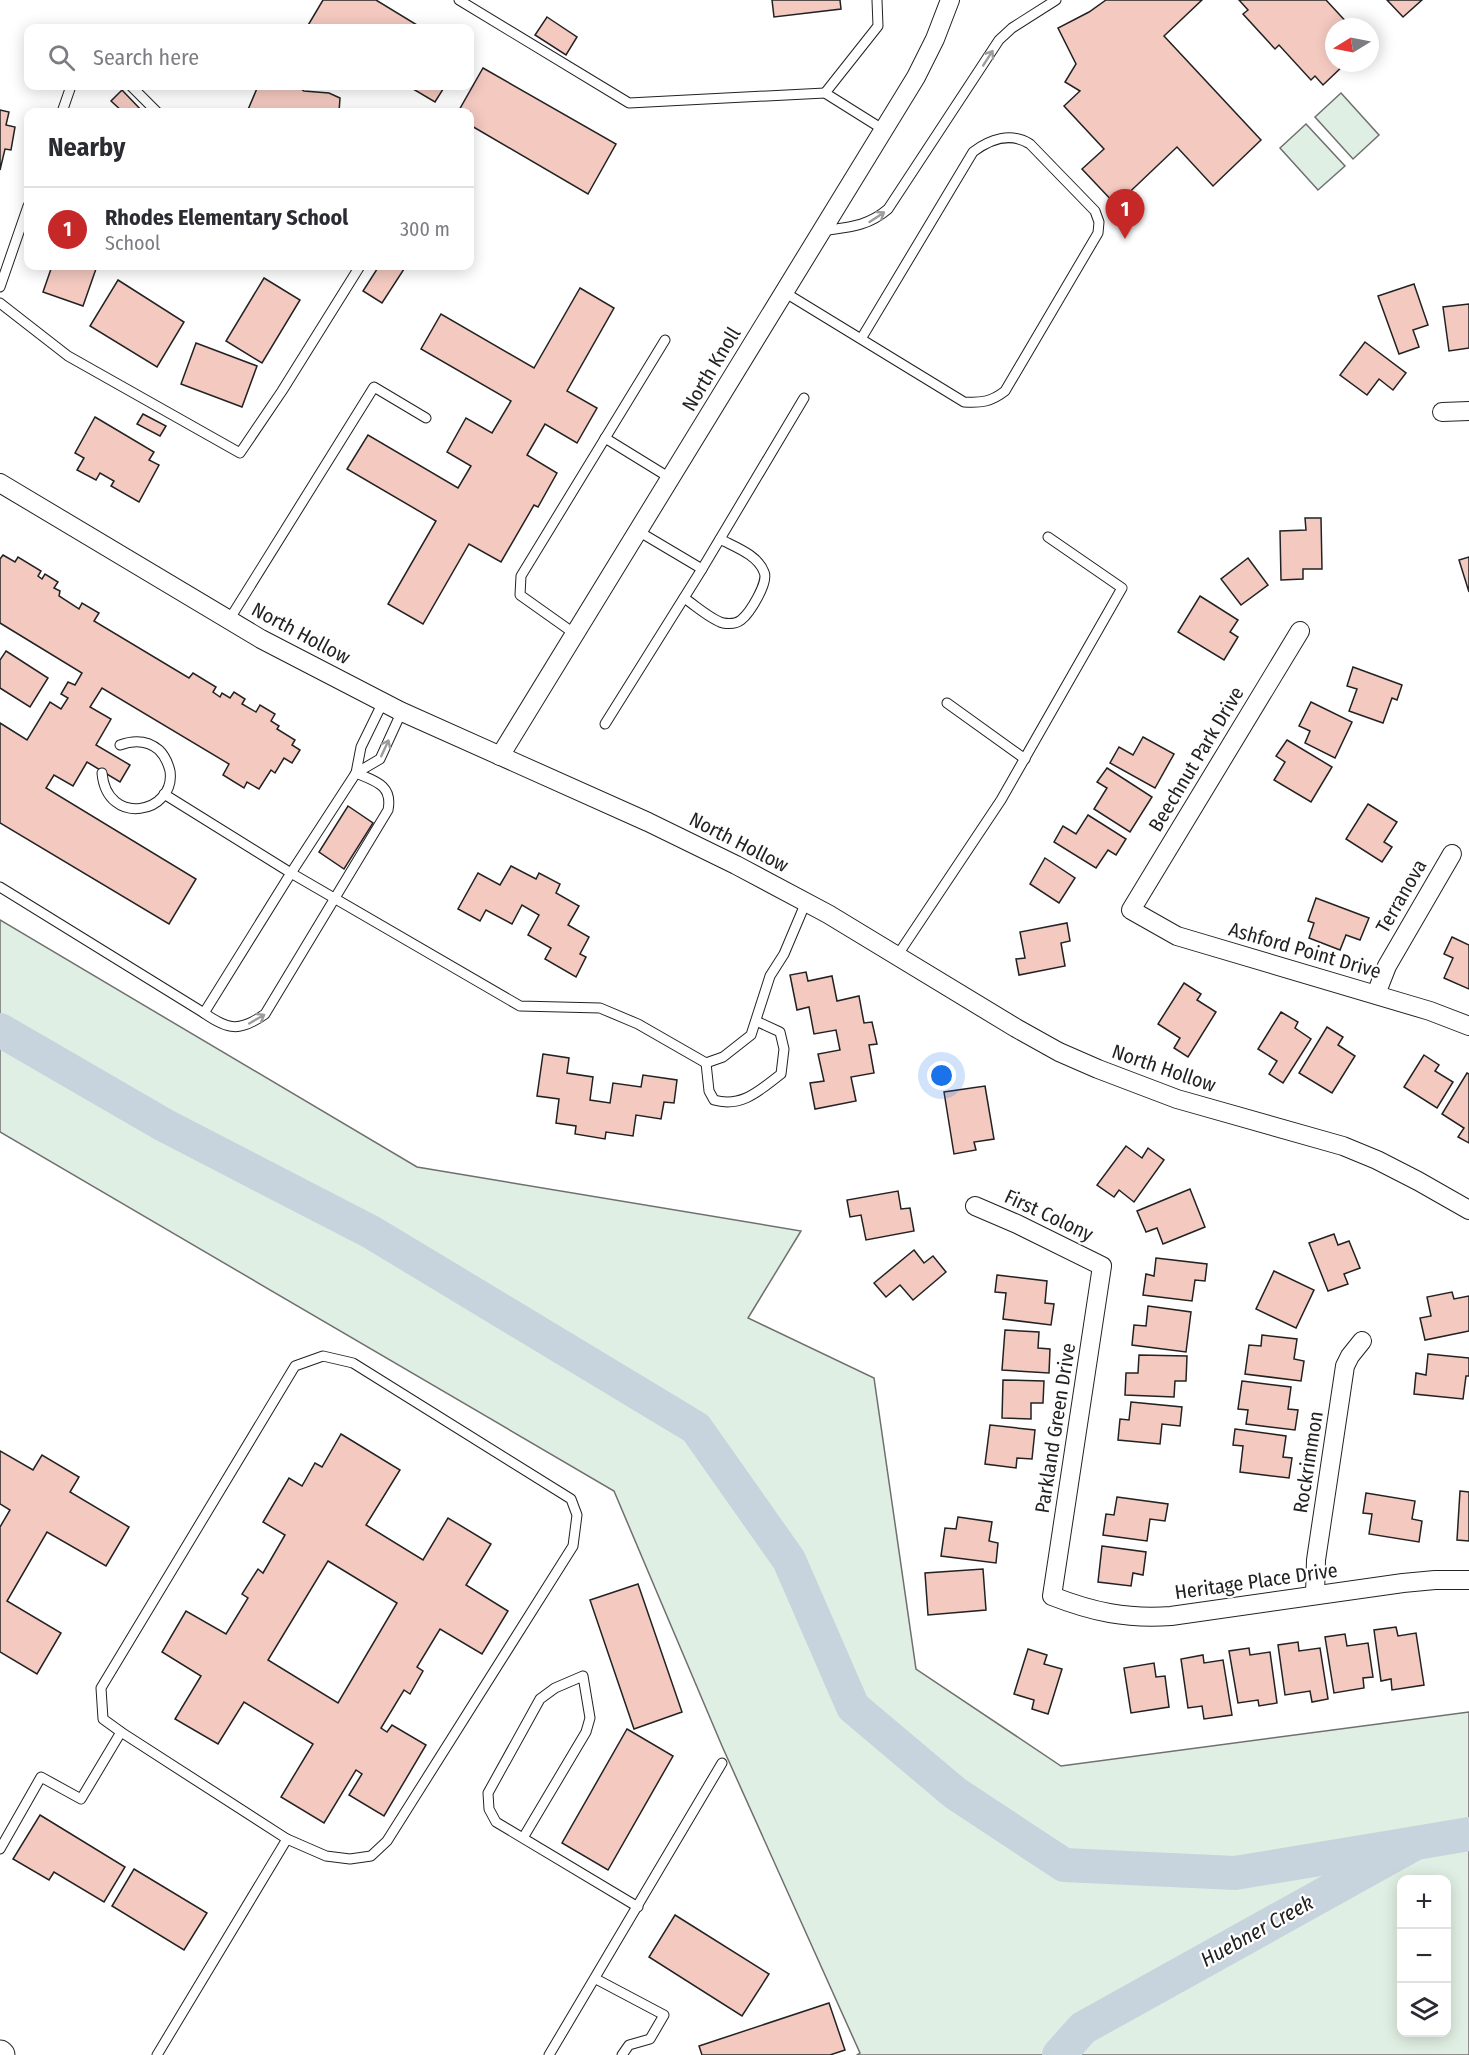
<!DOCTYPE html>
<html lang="en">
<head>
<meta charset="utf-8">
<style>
  body { margin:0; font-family:"Fira Sans Condensed",sans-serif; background:#f7f7f7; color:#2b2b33 }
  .controls { position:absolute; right:18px; bottom:18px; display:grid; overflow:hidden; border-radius:12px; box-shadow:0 3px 15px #0003 }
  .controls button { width:54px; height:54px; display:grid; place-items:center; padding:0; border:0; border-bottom:2px solid #e1e1e2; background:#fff; color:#2b2b33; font:30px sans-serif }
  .compass { position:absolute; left:1325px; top:18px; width:54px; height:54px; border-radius:50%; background:#fff; box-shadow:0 3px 15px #0003; rotate:260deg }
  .you { position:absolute; left:942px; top:1076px; width:21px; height:21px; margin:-15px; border:4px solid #fff; border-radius:50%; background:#1a73e8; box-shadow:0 0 0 9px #1a73e833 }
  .badge { display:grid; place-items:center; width:39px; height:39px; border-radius:50%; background:#c62828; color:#fff; font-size:20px; font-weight:700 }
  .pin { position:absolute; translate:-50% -50px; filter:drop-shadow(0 2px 3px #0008) }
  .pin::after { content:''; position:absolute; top:32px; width:21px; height:18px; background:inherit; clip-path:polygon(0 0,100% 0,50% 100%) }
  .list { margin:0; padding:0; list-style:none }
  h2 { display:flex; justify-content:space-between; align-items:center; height:78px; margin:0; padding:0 24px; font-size:26px }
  h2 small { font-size:20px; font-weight:400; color:#7c7c81 }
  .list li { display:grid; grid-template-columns:39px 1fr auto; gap:18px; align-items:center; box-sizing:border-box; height:84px; padding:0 24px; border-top:2px solid #e1e1e2 }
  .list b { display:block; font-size:22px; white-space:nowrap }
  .list p { margin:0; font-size:20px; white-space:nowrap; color:#7c7c81 }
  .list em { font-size:20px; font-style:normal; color:#7c7c81 }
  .icon { flex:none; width:33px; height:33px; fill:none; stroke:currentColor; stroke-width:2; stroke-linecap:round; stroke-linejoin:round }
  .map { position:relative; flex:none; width:1469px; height:2055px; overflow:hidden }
  .search { position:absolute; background:#fff; box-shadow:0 3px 15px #0003; left:24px; top:24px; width:450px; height:66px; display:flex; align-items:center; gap:15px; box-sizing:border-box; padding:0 21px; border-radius:12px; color:#7c7c81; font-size:22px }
  .panel { position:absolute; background:#fff; box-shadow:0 3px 15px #0003; left:24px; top:108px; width:450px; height:162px; border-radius:12px }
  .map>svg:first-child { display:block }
  .green { fill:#e0efe3; stroke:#6f6f6f; stroke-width:1.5; fill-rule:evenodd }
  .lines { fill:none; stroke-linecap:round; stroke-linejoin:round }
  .river { stroke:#c7d3dd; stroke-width:34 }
  .building { fill:#f3c9c0; stroke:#222; stroke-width:1.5; fill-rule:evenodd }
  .service-casing { stroke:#222; stroke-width:11 }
  .minor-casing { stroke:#222; stroke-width:20 }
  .primary-casing { stroke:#222; stroke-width:29 }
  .service { stroke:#fff; stroke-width:9 }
  .minor { stroke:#fff; stroke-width:18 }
  .primary { stroke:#fff; stroke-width:27 }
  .oneway { stroke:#9c9c9c }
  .labels { text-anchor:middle; stroke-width:4.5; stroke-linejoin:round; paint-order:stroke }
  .street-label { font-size:20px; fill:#222; stroke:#fff }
  .water-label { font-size:21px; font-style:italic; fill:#222; stroke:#fff }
</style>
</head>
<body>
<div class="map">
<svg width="1469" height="2055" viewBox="0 0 1469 2055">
  <rect width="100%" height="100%" fill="#fff"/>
  <g class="green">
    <polygon points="1341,93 1379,135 1353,159 1315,117"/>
    <polygon points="1306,124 1345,166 1318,190 1280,148"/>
    <path d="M0,920L417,1167L801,1231L748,1318L874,1378L916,1669L1061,1766L1469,1712V2055H857L860,2053L722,1746L614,1491L0,1132ZM1402,1880H1446V2032H1402Z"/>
  </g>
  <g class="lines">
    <g class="river">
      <polyline points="0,1030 164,1125 371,1232 696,1428 789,1560 853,1707 955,1793 1064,1865 1235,1873 1416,1843"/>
      <polyline points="1059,2055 1083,2028 1416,1843 1469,1834"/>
    </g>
  </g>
  <g class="building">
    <polygon points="323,0 376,0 422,28 309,28 307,27"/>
    <polygon points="772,0 840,0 841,9 774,17"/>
    <polygon points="1106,0 1202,0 1164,36 1261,140 1213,186 1177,147 1116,205 1082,169 1104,149 1064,106 1080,91 1065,82 1076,64 1058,28 1089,12"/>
    <polygon points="1239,0 1326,0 1351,27 1334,27 1334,63 1351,63 1347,67 1345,64 1323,85 1315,76 1311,80 1279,45 1275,49 1243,14 1248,10"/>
    <polygon points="1387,0 1422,0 1403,17"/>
    <polygon points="547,17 577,37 566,55 535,35"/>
    <polygon points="483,68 616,144 588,194 470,125 470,112 458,112"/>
    <polygon points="258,86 297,86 304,91 329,93 340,98 339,112 247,112"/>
    <polygon points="408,86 445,86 435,102"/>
    <polygon points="122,90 143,112 123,112 111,101"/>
    <polygon points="0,110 9,112 6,125 15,127 11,150 5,149 0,170"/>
    <polygon points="52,266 97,266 83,306 43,292"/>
    <polygon points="379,266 406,266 382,303 363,291"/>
    <polygon points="264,278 300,300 262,363 226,341"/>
    <polygon points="118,280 184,322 157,367 90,326"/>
    <polygon points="1414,284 1428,325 1413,330 1419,347 1399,354 1378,296"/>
    <polygon points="580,288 614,308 567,391 597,408 577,443 545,424 527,455 557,473 538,507 534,505 501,562 469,544 423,624 388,604 436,521 347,469 368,435 458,488 471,466 447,452 466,418 492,433 511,401 421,349 441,314 534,368"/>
    <polygon points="1469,304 1469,348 1449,351 1443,307"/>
    <polygon points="1365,342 1406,373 1393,390 1379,379 1367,395 1340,375"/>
    <polygon points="196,343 257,366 242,407 181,384"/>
    <polygon points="143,414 166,426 160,436 137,424"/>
    <polygon points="95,417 154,452 149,460 159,465 139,502 111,486 114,481 100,473 96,480 77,470 84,458 75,453"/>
    <polygon points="1305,518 1321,518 1322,569 1303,569 1303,579 1281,580 1280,531 1306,530"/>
    <polygon points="3,555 15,562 18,557 41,571 38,576 42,579 45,574 58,582 54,588 60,591 59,596 79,609 82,603 99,613 94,621 189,678 193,673 216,687 213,692 220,697 222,693 230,698 234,692 245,699 242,704 256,712 260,705 275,714 271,721 279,726 277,729 295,740 292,745 300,750 292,763 284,758 275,773 271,770 259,789 247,782 244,788 223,775 229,764 102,688 90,707 111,719 96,745 130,765 120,782 87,762 73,786 54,775 46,788 196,879 169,924 0,823 0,723 27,740 50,702 61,709 68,698 61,694 68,682 75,685 82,673 0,623 0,559"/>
    <polygon points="1469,557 1469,592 1459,560"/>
    <polygon points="1248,558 1268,585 1241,605 1221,579"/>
    <polygon points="1200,596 1238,620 1230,632 1238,637 1224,660 1178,632"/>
    <polygon points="6,651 48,678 30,707 0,688 0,660"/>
    <polygon points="1353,667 1402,685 1397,700 1392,698 1383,723 1349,711 1357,689 1347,686"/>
    <polygon points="1311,702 1352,722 1335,758 1305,743 1310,731 1299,726"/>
    <polygon points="1143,737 1174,754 1155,788 1110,763 1119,747 1133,755"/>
    <polygon points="1287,740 1332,767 1311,802 1274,780 1285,762 1276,756"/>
    <polygon points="1107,768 1152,797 1130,832 1094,809 1107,788 1097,782"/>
    <polygon points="1368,804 1397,822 1384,842 1392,847 1382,862 1346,839"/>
    <polygon points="348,806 373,823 344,869 319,852"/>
    <polygon points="1088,815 1126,839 1116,855 1108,850 1096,868 1054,842 1063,826 1076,834"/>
    <polygon points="1045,858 1075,878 1059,903 1030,884"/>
    <polygon points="511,866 536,879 539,873 560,884 556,893 579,906 568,925 589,937 580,954 586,957 576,977 545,959 551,948 528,935 539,915 522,905 512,924 486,910 480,921 458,909 478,873 500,885"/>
    <polygon points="1316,898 1369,918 1360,940 1346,935 1340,950 1309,938 1314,923 1308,921"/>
    <polygon points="1067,923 1070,941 1061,943 1065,966 1019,975 1016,959 1025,958 1020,932"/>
    <polygon points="1452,937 1469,945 1469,989 1444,978 1453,958 1444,954"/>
    <polygon points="806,972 808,981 832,976 837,1001 859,996 864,1023 872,1022 877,1044 869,1045 874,1073 851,1077 856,1101 815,1109 810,1083 824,1081 818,1054 840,1050 836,1030 814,1034 809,1007 797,1010 790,975"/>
    <polygon points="1184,983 1201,994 1197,1000 1216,1012 1188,1057 1174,1048 1180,1038 1158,1024"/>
    <polygon points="1281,1012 1298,1022 1295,1028 1311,1039 1283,1083 1269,1074 1277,1061 1258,1049"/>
    <polygon points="1327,1027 1343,1037 1338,1045 1355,1056 1332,1093 1299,1073"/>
    <polygon points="543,1054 569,1058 567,1073 593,1077 590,1100 610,1103 613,1083 641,1087 643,1075 677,1080 674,1103 664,1102 661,1119 636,1115 633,1136 606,1132 605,1139 575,1134 576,1126 556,1123 559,1099 537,1096"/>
    <polygon points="1424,1055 1439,1065 1435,1071 1453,1082 1437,1108 1404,1087"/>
    <polygon points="1467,1073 1469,1074 1469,1143 1458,1137 1464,1128 1442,1114"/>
    <polygon points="985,1086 994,1139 974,1142 976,1150 954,1154 944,1092"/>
    <polygon points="1126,1146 1142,1158 1148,1148 1164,1160 1134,1202 1119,1190 1114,1197 1097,1185"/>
    <polygon points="1190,1189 1205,1227 1163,1244 1157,1228 1146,1232 1137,1211"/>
    <polygon points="898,1191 901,1209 910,1208 914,1231 866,1240 861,1215 850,1217 847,1200"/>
    <polygon points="1334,1234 1338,1245 1349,1241 1360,1268 1344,1274 1348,1284 1328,1291 1309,1243"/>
    <polygon points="914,1250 924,1263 933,1256 946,1272 913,1300 900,1285 886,1297 874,1283"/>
    <polygon points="1156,1258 1207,1264 1205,1281 1195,1280 1192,1301 1143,1295 1146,1274 1154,1276"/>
    <polygon points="1274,1271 1314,1290 1296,1328 1256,1309"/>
    <polygon points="997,1275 1047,1281 1045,1303 1054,1304 1051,1325 1003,1319 1006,1293 995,1292"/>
    <polygon points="1452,1292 1454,1299 1469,1296 1469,1331 1425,1340 1420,1318 1431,1316 1427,1297"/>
    <polygon points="1148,1306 1191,1312 1186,1352 1132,1345 1134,1325 1146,1326"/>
    <polygon points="1005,1330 1039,1332 1038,1348 1050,1349 1049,1373 1002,1370"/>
    <polygon points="1262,1335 1297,1339 1294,1359 1304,1361 1301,1381 1245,1374 1249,1345 1261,1346"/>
    <polygon points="1428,1354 1469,1358 1469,1376 1466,1376 1463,1399 1414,1394 1416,1373 1426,1375"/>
    <polygon points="1139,1355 1187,1356 1186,1381 1175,1381 1174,1397 1125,1395 1126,1373 1138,1373"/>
    <polygon points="1003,1380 1044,1381 1043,1403 1031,1403 1031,1419 1002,1418"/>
    <polygon points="1242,1381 1291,1387 1288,1409 1298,1410 1295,1430 1246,1424 1248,1410 1238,1409"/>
    <polygon points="1131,1402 1182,1407 1180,1426 1162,1424 1160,1444 1118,1440 1120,1419 1129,1420"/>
    <polygon points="990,1425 1035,1430 1032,1459 1017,1458 1016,1468 985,1464"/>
    <polygon points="1235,1429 1286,1436 1283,1457 1292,1458 1289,1478 1240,1472 1243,1446 1233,1445"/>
    <path d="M341,1434L400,1470L366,1525L423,1560L448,1518L491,1544L466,1585L508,1611L482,1654L440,1629L417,1667L423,1671L410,1694L404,1690L381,1728L387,1732L392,1725L426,1745L384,1816L349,1795L362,1774L356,1770L324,1823L281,1797L313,1744L244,1702L218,1744L175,1719L201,1676L162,1652L186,1611L226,1634L248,1598L242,1594L258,1569L263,1573L285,1535L263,1522L289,1478L302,1486L315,1463L322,1467ZM328,1561L397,1603L338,1703L268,1660Z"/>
    <polygon points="0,1451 33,1470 42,1455 79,1477 70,1492 129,1527 106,1566 47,1532 7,1601 61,1633 37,1674 0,1652 0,1527 10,1510 0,1504"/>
    <polygon points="1460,1491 1469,1492 1469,1541 1457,1540"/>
    <polygon points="1366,1493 1415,1501 1412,1519 1422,1521 1419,1542 1369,1534 1372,1514 1363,1513"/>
    <polygon points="1117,1497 1168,1504 1165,1521 1150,1519 1147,1541 1103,1535 1106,1514 1114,1515"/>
    <polygon points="958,1517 992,1522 989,1541 998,1543 996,1563 941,1556 945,1528 956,1529"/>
    <polygon points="1102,1546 1146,1552 1143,1575 1133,1573 1131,1586 1098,1582"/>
    <polygon points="983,1569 986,1610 928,1615 925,1573"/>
    <polygon points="638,1584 682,1712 634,1729 590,1600"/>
    <polygon points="1396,1627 1398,1636 1416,1633 1424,1685 1392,1690 1391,1679 1381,1681 1374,1630"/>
    <polygon points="1345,1634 1347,1646 1368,1643 1373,1677 1363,1678 1364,1688 1334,1693 1325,1637"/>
    <polygon points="1298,1642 1299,1651 1320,1648 1328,1699 1312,1702 1310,1691 1285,1695 1278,1645"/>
    <polygon points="1249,1648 1250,1655 1270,1652 1277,1703 1259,1706 1258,1700 1238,1703 1229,1651"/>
    <polygon points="1028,1649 1047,1655 1044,1664 1062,1669 1048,1714 1032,1709 1034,1700 1014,1694"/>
    <polygon points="1203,1655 1204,1663 1223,1660 1232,1715 1204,1719 1202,1706 1188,1708 1181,1659"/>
    <polygon points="1154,1663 1156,1677 1165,1676 1169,1707 1131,1713 1124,1668"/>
    <polygon points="627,1729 673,1756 608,1870 562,1843"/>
    <polygon points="40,1815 125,1867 104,1902 54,1872 49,1880 13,1859"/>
    <polygon points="134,1869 207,1913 184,1950 112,1906"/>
    <polygon points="675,1915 769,1974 742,2016 649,1957"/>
    <polygon points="829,2003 845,2050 830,2055 702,2055 699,2046"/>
  </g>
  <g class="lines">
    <g class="service-casing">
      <g id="service">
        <polyline points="459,0 629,103 825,93"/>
        <polyline points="877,0 878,26 825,93 884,130"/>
        <polyline points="131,86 157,112"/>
        <polyline points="62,112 71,86"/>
        <path d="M821,231C848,227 867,227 888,209L999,40L1012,28L1056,0"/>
        <polyline points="0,287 28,206"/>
        <path d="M784,292L964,402C981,403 991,402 1005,391L1098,233L1099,222L1095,211L1030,144C1011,132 990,139 973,152L861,339"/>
        <polyline points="0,303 68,356 240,453 282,391 360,266"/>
        <polyline points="605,438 670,478"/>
        <polyline points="702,569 804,398"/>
        <path d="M684,598C695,605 710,619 723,623C729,624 736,624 741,620C750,613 769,582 764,572C758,555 735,547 720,539"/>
        <polyline points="229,620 374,387 426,418"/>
        <polyline points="575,634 520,595 521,576 665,340"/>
        <polyline points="947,703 1025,759"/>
        <polyline points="605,724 702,569 638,531"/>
        <path d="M102,773C107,828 176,813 170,771C168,763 165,756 159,750C147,740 134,740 120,745"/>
        <polyline points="356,773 380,759 402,711"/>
        <polyline points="164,794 291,873 520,1006 600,1008 638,1024 706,1063 723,1057 751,1035 770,976 784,954 806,902"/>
        <polyline points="0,887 204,1013 291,873 356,773 361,747 383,702"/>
        <polyline points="897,956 1001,800 1122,588 1048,537"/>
        <path d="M204,1013C228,1030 240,1032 265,1014L388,810C393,785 375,781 356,773"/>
        <path d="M706,1063L709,1091L714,1100C742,1108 760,1090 781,1074L784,1049L780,1032L756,1021"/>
        <polygon points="323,1356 353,1363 571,1499 577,1515 573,1546 387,1841 371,1856 350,1859 326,1856 287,1839 121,1732 103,1719 101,1688 295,1366"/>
        <polyline points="523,1838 586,1732 590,1718 583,1676 555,1688 540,1699 488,1793 489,1809 496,1822 638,1907"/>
        <polyline points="0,1849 41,1777 81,1799 121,1732"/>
        <polyline points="596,1979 664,2015 650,2039 629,2045 622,2055"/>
        <polyline points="157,2055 287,1839"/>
        <polyline points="549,2055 722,1763"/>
      </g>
    </g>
    <g class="minor-casing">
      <g id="minor">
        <polyline points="1442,412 1469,411"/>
        <polyline points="0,483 261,639 400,711 648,822 736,865 828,914 1016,1028 1059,1052 1098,1069 1177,1099 1343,1146 1377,1160 1418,1181 1469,1210"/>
        <polyline points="1300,631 1131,910 1177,936 1430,1011 1469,1026"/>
        <polyline points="500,756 916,77 935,39 950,0"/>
        <polyline points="1376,994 1387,966 1452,854"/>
        <path d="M975,1206L1017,1224L1102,1266L1052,1596C1093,1612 1126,1619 1171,1616L1403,1583L1435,1580H1469"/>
        <polyline points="1315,1595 1316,1560 1345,1366 1350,1356 1362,1341"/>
      </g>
    </g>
    <g class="primary-casing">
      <polyline id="primary" points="0,2054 1,2055"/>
    </g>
    <use href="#service" class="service"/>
    <use href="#minor" class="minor"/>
    <use href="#primary" class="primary"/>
  </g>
  <defs><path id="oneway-shaft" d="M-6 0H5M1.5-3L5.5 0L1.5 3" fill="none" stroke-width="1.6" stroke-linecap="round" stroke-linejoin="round" transform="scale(1.5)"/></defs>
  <g class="oneway">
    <use href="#oneway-shaft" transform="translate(988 58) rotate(-57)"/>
    <use href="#oneway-shaft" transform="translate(877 217) rotate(-33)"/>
    <use href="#oneway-shaft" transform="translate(385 748) rotate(-65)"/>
    <use href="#oneway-shaft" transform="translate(257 1019) rotate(-30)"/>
  </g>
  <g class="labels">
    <g class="street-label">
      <text transform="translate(711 369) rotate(-59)" y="7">North Knoll</text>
      <text transform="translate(301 633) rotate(28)" y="7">North Hollow</text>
      <text transform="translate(1196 759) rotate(-59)" y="7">Beechnut Park Drive</text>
      <text transform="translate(739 842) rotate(27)" y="7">North Hollow</text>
      <text transform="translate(1401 896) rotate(-60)" y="7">Terranova</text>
      <text transform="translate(1305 950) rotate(16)" y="7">Ashford Point Drive</text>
      <text transform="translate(1164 1068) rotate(19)" y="7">North Hollow</text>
      <text transform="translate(1049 1215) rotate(25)" y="7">First Colony</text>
      <text transform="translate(1055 1428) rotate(-81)" y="7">Parkland Green Drive</text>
      <text transform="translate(1308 1462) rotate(-81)" y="7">Rockrimmon</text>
      <text transform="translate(1256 1581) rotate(-8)" y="7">Heritage Place Drive</text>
    </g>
    <g class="water-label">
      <text transform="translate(1257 1931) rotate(-29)" y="7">Huebner Creek</text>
    </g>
  </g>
</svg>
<div class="controls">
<button>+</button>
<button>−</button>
<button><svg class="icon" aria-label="layers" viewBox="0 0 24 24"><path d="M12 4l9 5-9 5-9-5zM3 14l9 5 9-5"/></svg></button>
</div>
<svg class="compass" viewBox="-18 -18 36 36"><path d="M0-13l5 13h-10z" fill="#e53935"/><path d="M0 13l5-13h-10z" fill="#7c7c81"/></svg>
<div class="you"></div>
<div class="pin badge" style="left:1125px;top:239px">1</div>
<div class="search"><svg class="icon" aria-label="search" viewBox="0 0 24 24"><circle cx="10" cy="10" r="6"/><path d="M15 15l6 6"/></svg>Search here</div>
<section class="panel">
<h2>Nearby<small></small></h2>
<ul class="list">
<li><span class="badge">1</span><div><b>Rhodes Elementary School</b><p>School</p></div><em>300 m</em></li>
</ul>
</section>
</div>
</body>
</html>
